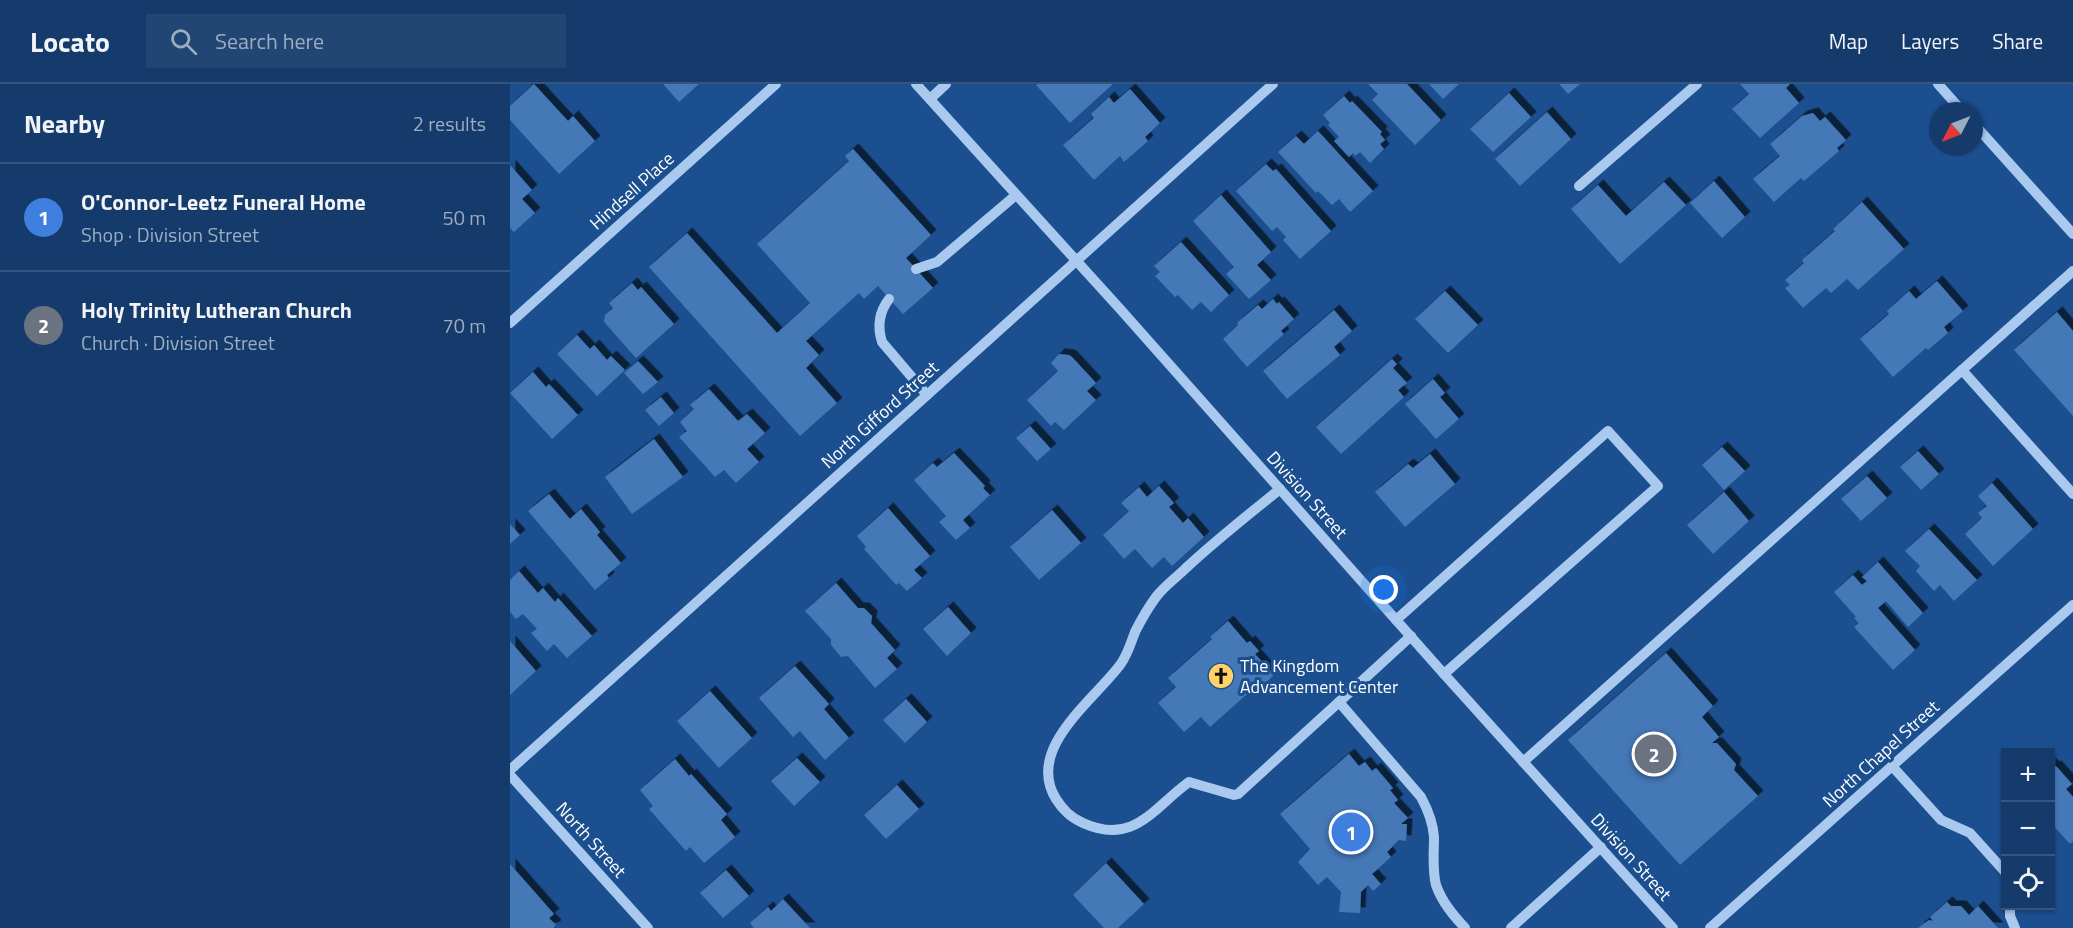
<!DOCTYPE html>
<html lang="en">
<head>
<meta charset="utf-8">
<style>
  body { margin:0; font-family:"Titillium Web",sans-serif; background:#214673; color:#f1f3f6 }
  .controls { position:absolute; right:18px; bottom:18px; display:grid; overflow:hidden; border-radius:0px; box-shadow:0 2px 4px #0004 }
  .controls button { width:54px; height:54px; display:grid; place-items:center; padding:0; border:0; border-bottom:2px solid #33557e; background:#143b6b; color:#f1f3f6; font:30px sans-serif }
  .compass { position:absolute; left:1419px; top:18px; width:54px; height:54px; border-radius:50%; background:#143b6b; box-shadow:0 2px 4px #0004; rotate:228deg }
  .you { position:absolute; left:874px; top:506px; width:21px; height:21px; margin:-15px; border:4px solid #fff; border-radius:50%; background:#1a73e8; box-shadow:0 0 0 9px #1a73e833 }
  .badge { display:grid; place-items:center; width:39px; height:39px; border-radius:50%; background:#e69b98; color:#fff; font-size:20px; font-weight:700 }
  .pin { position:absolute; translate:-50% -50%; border:3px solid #fff; box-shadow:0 2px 6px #0006 }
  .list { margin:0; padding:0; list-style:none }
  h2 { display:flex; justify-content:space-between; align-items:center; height:78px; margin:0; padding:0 24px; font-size:26px }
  h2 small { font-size:20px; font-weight:400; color:#9dadc1 }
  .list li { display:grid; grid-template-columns:39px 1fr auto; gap:18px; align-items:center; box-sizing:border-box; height:108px; padding:0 24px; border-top:2px solid #33557e }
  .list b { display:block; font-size:22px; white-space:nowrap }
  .list p { margin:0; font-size:20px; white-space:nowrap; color:#9dadc1 }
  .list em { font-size:20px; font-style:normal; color:#9dadc1 }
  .icon { flex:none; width:33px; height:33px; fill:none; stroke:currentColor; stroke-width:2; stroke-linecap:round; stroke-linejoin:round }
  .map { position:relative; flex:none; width:1563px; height:844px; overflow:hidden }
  header { display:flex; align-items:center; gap:36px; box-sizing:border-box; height:84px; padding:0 30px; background:#143b6b; border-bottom:2px solid #33557e }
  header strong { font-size:28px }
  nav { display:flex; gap:33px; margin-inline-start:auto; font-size:21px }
  .search { width:420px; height:54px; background:#214673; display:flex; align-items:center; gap:15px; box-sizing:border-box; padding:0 21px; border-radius:0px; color:#9dadc1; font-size:22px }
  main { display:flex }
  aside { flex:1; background:#143b6b }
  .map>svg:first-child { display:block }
  .building { fill:#4478b7; filter:url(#shadow) }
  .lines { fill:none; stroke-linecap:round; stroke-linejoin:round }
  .minor { stroke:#a9c9ee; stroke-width:10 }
  .labels { text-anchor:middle; stroke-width:6; stroke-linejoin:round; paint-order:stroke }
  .street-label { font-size:18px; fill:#fff; stroke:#1b4f8f }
  .poi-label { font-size:18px; fill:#fff; stroke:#1b4f8f; text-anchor:start }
</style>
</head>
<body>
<header>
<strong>Locato</strong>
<div class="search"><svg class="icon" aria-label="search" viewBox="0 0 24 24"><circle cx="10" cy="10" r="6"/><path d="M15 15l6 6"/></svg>Search here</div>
<nav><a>Map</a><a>Layers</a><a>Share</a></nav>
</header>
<main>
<aside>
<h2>Nearby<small>2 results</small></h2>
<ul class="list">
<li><span class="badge" style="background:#3f7fe0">1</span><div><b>O'Connor-Leetz Funeral Home</b><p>Shop · Division Street</p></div><em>50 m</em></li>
<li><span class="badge" style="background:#6b7280">2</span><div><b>Holy Trinity Lutheran Church</b><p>Church · Division Street</p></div><em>70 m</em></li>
</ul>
</aside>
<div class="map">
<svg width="1563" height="844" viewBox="0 0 1563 844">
  <defs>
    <filter id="shadow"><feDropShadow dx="5.5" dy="-5.5" stdDeviation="0" flood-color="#0009"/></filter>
  </defs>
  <rect width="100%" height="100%" fill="#1b4f8f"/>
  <g class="building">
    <polygon points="24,0 58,37 63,32 85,57 49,90 0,36 0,22"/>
    <polygon points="153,0 189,0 169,18"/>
    <polygon points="528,0 603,0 560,39 526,1"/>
    <polygon points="858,0 897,0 931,36 905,61 862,16 868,10"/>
    <polygon points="919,0 949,0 933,15"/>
    <polygon points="1049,0 1070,0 1058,10"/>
    <polygon points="1230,0 1280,0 1276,4 1289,19 1250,54 1222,25 1239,10"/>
    <polygon points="620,5 650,39 635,53 638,57 614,78 610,72 584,96 553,61 584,34 581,30 599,13 604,19"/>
    <polygon points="999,9 1021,33 983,68 960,45"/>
    <polygon points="834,12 840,19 842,17 872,48 870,50 875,56 870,60 874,65 860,79 850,68 845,72 843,69 839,73 824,57 829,53 818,41 820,39 813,31"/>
    <polygon points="1037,28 1061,55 1010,102 985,75"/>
    <polygon points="1303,29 1310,37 1315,33 1336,56 1327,64 1329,67 1294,97 1291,94 1264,118 1243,95 1270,72 1260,60 1292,32"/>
    <polygon points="808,47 863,107 840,128 829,115 822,121 808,107 806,109 768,68 786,52 794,60"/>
    <polygon points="343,65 421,151 396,174 423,204 393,230 368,202 354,215 349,209 296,257 309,271 296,284 327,319 290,352 139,183 177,149 267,249 300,219 247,160 339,77 335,72"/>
    <polygon points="756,80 763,87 766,85 821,147 790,175 773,156 776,153 767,143 762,147 726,107"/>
    <polygon points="0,81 22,106 12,115 25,129 4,148 0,144"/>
    <polygon points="1204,97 1235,133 1212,154 1180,119"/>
    <polygon points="1154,98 1176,121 1110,180 1061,125 1088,101 1116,132"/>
    <polygon points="711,111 761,168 747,181 761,196 739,215 716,190 724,183 683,137"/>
    <polygon points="1352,118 1394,165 1348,206 1337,195 1321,209 1316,204 1293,224 1275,204 1280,201 1275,196 1294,179 1292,176 1325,147 1323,145"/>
    <polygon points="671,158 719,211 701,228 691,218 682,226 668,211 665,213 645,192 650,188 644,182"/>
    <polygon points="1427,197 1453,227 1434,243 1438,249 1418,266 1416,264 1383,293 1350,255 1379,230 1377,227 1399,207 1406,215"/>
    <polygon points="122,199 128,206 131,203 164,240 126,274 94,238 95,231 103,224 99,219"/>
    <polygon points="935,207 968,241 938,269 905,235"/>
    <polygon points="763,215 767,220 769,218 784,235 771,247 774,250 737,283 713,255 728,241 727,239 748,221 752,225"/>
    <polygon points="824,226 842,247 824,263 830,271 777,315 753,287"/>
    <polygon points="1547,228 1563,247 1563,332 1504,266"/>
    <polygon points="67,251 80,265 84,261 97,276 101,272 115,286 87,312 47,270"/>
    <polygon points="549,270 559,271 562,273 586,299 577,307 586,316 554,346 545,338 541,342 517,316 548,287 541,279"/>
    <polygon points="882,275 887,280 883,284 897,299 888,306 894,313 831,370 806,343"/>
    <polygon points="128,277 148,298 133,310 114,289"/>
    <polygon points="23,288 36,303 39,300 68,331 42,355 0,309"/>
    <polygon points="923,295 935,309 930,313 949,335 926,355 895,320"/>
    <polygon points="199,305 228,337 237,330 255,349 237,365 249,378 226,399 214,386 205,393 169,353 177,347 170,338 184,325 180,321"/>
    <polygon points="151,313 164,329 149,342 135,326"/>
    <polygon points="520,342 541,365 527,377 506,354"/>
    <polygon points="144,355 173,393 122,430 95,393"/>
    <polygon points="1212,363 1235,387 1214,406 1192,381"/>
    <polygon points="1408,367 1429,390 1411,406 1390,383"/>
    <polygon points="444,369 475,402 473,404 480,411 453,436 460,444 446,456 429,438 436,432 404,396 423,379 427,383"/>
    <polygon points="920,370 945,400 895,443 865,408 898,380 903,384"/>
    <polygon points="1357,392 1377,414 1351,437 1331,415"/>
    <polygon points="1482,399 1523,445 1483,482 1455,450 1472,434 1468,429 1477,422 1468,412"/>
    <polygon points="649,402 664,419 659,423 673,439 678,434 694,453 662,482 654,473 642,484 625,465 614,475 593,451 619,427 611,419 629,403 637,413"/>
    <polygon points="1214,408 1239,437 1203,470 1177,441"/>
    <polygon points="39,410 60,435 71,425 90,448 87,451 111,479 97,491 99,494 85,506 18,427"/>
    <polygon points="378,424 420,472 404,486 412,494 397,507 389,499 386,501 354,465 356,463 347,452"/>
    <polygon points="542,426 571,459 529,496 500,463"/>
    <polygon points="0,440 10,451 0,460"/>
    <polygon points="1419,445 1467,496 1444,517 1430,501 1424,507 1406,487 1410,482 1395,467"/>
    <polygon points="1368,478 1413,529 1398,543 1376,517 1368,524 1405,566 1383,586 1344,543 1349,539 1344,534 1346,533 1324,508 1343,491 1352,501 1357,497 1352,493"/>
    <polygon points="9,487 28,509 33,504 45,518 48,514 82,552 57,574 44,560 37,567 21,549 27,545 13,530 6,535 0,528 0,496"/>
    <polygon points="326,499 348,524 354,524 362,532 361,539 385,566 377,574 387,585 365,604 338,572 331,573 321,561 321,555 295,527"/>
    <polygon points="438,523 461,549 437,572 413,545"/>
    <polygon points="718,537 737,559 740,557 749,567 745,570 764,591 747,607 744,604 700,643 691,633 674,648 648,619 666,603 658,594 702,555 700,553"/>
    <polygon points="0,557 26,587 0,611"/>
    <polygon points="1156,569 1203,622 1192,633 1209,653 1202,659 1207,659 1226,680 1224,686 1248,712 1170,781 1058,656"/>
    <polygon points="285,582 319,620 314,625 339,654 315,676 290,647 283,653 249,614"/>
    <polygon points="200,607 242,654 209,684 167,637"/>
    <polygon points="396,615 417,638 395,659 373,636"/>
    <polygon points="839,670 849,682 855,678 862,687 866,684 883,704 880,706 888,716 884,719 898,734 891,740 897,740 896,757 889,756 877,768 881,773 862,790 871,800 863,807 858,801 851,808 850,829 829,828 831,808 817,793 808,801 788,778 800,765 770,730"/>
    <polygon points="287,674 310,698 284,722 261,697"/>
    <polygon points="165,675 179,692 181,690 217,730 211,736 225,753 194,779 180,763 176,767 139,725 143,722 130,706"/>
    <polygon points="1540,679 1544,683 1546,682 1562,700 1556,705 1563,713 1563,757 1560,760 1540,738"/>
    <polygon points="387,701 409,725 376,755 354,731"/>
    <polygon points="596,779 634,820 608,844 594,844 563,811"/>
    <polygon points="0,780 44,830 39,834 46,841 43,844 0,844"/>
    <polygon points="216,786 239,812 213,834 190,809"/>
    <polygon points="273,815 300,844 244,844 240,839 258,823 261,827"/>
    <polygon points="1437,818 1441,822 1451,822 1459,831 1468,822 1488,844 1408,844 1419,836 1423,837 1420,833"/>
  </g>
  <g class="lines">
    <g class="minor">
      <polyline points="406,0 611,226 934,590 1163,844"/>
      <polyline points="1428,0 1452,27"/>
      <polyline points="420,15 436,0"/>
      <polyline points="1464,40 1563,150"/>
      <polyline points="1069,102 1187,0"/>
      <polyline points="406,185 427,178 506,111"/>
      <path d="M379,215C369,228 367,242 372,258L417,311"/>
      <polyline points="0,239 266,0"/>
      <polyline points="1452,286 1563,410"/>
      <path d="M770,405C738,431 706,456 676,484C666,494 654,502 646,513C638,524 631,536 625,548C621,559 617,572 610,581C583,617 515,665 546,715C553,726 560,733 573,739C624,762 643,724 679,698L724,711L728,710L829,618"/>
      <polyline points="886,536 1098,347 1148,402 934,590"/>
      <path d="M901,552L829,618L911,713C918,726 923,738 924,753C924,769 922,785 926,801C932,818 943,831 955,844"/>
      <polyline points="1013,678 1563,187"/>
      <polyline points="1382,682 1431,736 1460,749 1496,789"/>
      <polyline points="0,686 763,0"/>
      <polyline points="0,691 138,844"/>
      <polyline points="1500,822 1500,832 1505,844"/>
      <polyline points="1001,844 1091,763"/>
      <polyline points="1200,844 1563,521"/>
    </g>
  </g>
  <defs>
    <g id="church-disc" transform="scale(1.35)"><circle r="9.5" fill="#ffd166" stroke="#1b4f8f"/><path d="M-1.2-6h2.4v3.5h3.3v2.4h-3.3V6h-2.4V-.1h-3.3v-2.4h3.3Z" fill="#111"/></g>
  </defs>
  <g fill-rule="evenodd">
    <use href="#church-disc" x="711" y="592"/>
  </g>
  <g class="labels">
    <g class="street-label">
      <text transform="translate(122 107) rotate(-42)" y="6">Hindsell Place</text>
      <text transform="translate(370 331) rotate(-42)" y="6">North Gifford Street</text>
      <text transform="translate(797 411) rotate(48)" y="6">Division Street</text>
      <text transform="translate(1371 670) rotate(-42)" y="6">North Chapel Street</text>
      <text transform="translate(81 756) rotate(48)" y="6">North Street</text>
      <text transform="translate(1121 773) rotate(48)" y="6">Division Street</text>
    </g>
    <g class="poi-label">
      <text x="730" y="588">The Kingdom<tspan x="730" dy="21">Advancement Center</tspan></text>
    </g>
  </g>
</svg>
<div class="controls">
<button>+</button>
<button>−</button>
<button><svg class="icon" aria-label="locate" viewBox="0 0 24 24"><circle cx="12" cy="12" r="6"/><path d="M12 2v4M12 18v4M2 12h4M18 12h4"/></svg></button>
</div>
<svg class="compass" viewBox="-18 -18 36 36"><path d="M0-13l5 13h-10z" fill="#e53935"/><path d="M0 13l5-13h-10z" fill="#9dadc1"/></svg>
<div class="you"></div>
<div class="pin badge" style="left:841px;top:748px;background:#3f7fe0">1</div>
<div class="pin badge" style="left:1144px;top:670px;background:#6b7280">2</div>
</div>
</main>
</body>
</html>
